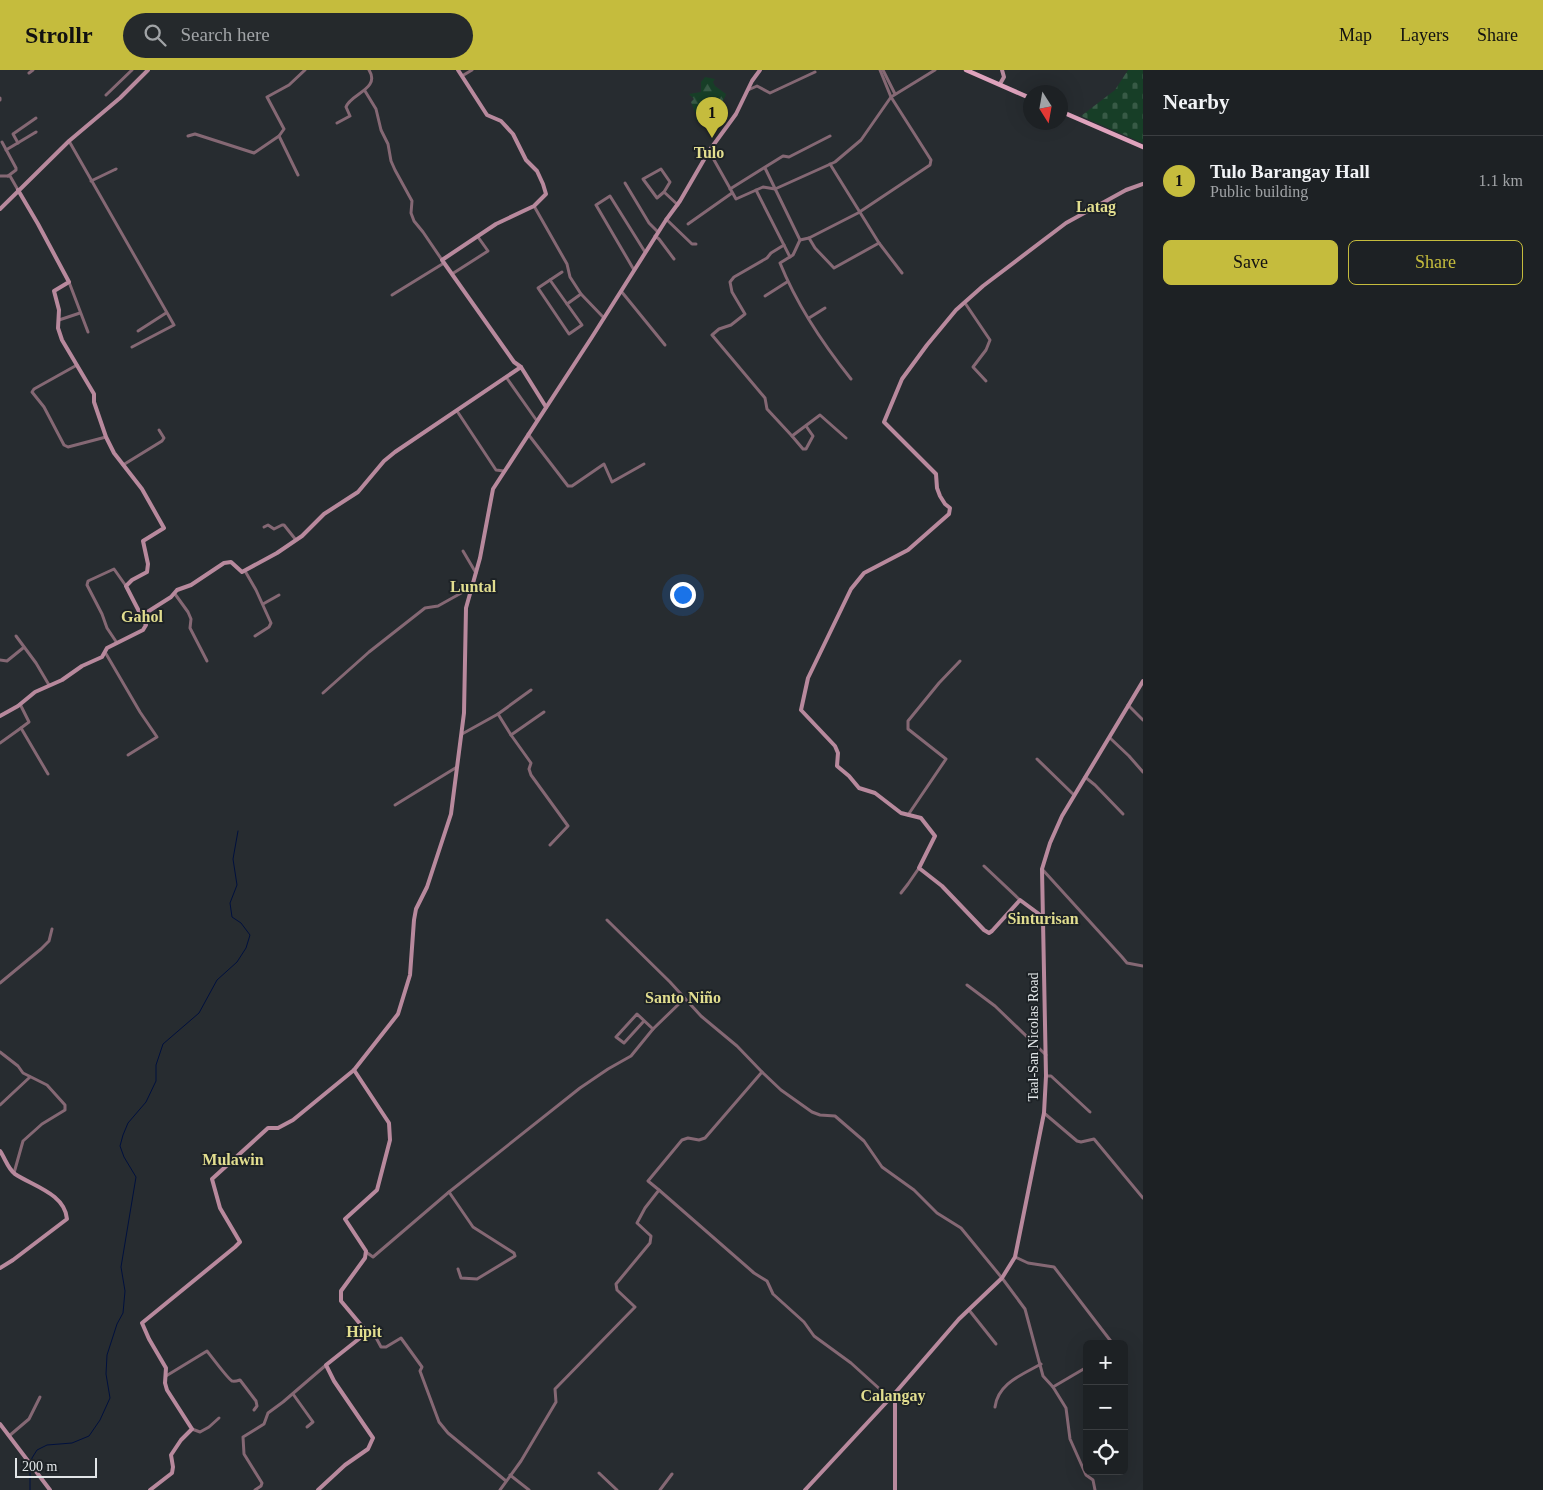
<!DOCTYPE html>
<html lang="en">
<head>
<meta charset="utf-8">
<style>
  body { margin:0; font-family:"Times New Roman",serif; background:#25292c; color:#f1f3f6 }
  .controls { position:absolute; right:15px; bottom:15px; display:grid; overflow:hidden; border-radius:8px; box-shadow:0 5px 20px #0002 }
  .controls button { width:45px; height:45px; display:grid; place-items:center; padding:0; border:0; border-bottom:1px solid #3b3e41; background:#1d2124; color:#f1f3f6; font:25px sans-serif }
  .compass { position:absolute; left:1023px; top:15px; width:45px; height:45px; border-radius:50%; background:#1d2124; box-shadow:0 5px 20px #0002; rotate:169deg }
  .scale { position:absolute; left:15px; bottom:12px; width:82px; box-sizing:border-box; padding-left:5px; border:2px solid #e1e5e7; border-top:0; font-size:14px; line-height:18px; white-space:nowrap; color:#e1e5e7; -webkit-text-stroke:4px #1d2226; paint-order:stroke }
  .you { position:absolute; left:682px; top:524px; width:18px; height:18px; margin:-12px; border:4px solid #fff; border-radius:50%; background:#1a73e8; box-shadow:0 0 0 8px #1a73e833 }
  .badge { display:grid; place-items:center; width:32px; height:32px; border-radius:50%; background:#c5bc3d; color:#111; font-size:16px; font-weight:700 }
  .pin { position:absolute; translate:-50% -41px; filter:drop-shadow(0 1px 2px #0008) }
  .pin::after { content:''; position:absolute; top:26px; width:18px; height:15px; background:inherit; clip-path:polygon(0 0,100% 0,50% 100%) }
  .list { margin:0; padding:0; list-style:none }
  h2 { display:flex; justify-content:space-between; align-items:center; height:65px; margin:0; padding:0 20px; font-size:21px }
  h2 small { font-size:16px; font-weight:400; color:#a0a3a6 }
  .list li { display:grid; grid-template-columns:32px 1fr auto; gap:15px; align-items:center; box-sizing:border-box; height:90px; padding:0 20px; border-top:1px solid #3b3e41 }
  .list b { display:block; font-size:19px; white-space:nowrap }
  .list p { margin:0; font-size:16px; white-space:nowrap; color:#a0a3a6 }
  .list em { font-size:16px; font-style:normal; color:#a0a3a6 }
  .actions { display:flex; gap:10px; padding:15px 20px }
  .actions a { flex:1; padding:11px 0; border:1px solid #c5bc3d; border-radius:8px; text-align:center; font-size:18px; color:#c5bc3d }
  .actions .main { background:#c5bc3d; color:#111 }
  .icon { flex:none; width:28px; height:28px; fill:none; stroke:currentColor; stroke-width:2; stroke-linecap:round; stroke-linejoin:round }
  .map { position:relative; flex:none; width:1143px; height:1420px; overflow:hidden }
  header { display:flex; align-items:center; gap:30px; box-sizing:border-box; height:70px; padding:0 25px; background:#c5bc3d; color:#111 }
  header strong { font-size:24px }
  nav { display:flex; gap:28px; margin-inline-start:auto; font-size:18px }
  .search { width:350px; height:45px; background:#25292c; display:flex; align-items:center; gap:12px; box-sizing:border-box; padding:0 18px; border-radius:28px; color:#a0a3a6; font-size:19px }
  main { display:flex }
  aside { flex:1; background:#1d2124 }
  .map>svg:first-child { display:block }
  .forest { fill:url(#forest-firs) }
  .cemetery { fill:url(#cemetery-stones) }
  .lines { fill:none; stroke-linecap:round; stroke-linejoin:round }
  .stream { stroke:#00103e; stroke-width:1 }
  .street { stroke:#856874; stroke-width:3 }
  .secondary { stroke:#b8899d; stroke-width:4 }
  .primary { stroke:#dfa3bd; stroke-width:4.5 }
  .labels { text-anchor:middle; stroke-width:4; stroke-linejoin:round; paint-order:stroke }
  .street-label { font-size:14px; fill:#e1e5e7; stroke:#1d2226 }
  .quarter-label { font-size:16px; font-weight:bold; fill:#e2de8f; stroke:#1d2226 }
</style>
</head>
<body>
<header>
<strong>Strollr</strong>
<div class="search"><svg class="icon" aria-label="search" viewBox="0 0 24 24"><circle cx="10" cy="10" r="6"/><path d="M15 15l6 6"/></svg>Search here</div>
<nav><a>Map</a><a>Layers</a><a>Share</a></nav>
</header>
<main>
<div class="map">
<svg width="1143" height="1420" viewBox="0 0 1143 1420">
  <defs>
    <pattern id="forest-firs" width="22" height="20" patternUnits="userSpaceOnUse" patternTransform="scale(1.25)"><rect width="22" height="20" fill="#173e27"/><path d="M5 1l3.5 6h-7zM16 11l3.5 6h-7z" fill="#385a46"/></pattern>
    <pattern id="cemetery-stones" width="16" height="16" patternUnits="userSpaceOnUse" patternTransform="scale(1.25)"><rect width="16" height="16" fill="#173e27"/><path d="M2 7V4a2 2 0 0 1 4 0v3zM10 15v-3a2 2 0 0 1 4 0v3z" fill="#385a46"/></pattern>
  </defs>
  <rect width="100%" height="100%" fill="#272c30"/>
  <path class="forest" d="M705,7L715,9L713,12L715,16L726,24C723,37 706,44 696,51L697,44L695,42L691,32L694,29L689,24L701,22V12Z"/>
  <polygon class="cemetery" points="1128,0 1143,0 1143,73 1081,46 1115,20"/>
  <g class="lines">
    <g class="stream">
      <polyline points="31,1393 32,1388 37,1380 47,1375 72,1373 89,1366 100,1350 110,1328 106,1304 107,1285 117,1254 123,1243 125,1221 121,1197 136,1107 124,1087 120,1076 123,1065 128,1053 146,1032 156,1011 156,995 163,974 199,943 217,910 237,892 246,878 250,865 241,853 232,847 230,833 237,815 233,789 238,761"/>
      <polyline points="30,1397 30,1420"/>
    </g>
    <g class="street">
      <polyline points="883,0 895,24"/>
      <polyline points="29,3 33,0"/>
      <polyline points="462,6 472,0"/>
      <polyline points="748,20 757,16 770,23 815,2"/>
      <polyline points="365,21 376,39 381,60 388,74 391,91 395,100 412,131 411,143 414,151 423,162 442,190"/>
      <polyline points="106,25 132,0"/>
      <polyline points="0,28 0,30"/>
      <path d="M337,53L350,46L346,37C350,24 381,19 369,0"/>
      <polyline points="188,66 195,64 254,83 279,66"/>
      <polyline points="69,71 174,255 132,277"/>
      <polyline points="2,72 16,98 16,100 8,106"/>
      <polyline points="18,73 13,64 36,48"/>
      <polyline points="6,80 36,62"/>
      <polyline points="709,81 736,129 763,117 775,119 835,92 861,70 891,27 935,0"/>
      <path d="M765,98L800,170L793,185L780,193C797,235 823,274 851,309"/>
      <polygon points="661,99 670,112 664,122 657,128 643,109"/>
      <polyline points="298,105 279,66 284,59 267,27 289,15 305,0"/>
      <polyline points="0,106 10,106 18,120"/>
      <polyline points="91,111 116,99"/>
      <polyline points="625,113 649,153 658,162"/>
      <polyline points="730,119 783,86 789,87 830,66"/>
      <polyline points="756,120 790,187"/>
      <polyline points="664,122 678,135"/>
      <polyline points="534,136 567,194 570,207 581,224 604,248"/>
      <polyline points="666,149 692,174 696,174"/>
      <polyline points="688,154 732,123"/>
      <polyline points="655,166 659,169 674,189"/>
      <polyline points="809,168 815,178 834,198 879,173 830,94"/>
      <polyline points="800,170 809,168 858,143 930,95 931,90 891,27 880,0"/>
      <polyline points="879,173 902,203"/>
      <polyline points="784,175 771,183 767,188 734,207 730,212 732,222 745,244 731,255 719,259 712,265 765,328 767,339 792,366 820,345 846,368"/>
      <polyline points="634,200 596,135 610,126 645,182"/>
      <polyline points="562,202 538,218 569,264 582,255 567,234 581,224"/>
      <polyline points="452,204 488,181 478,167"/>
      <polyline points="550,210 567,234"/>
      <polyline points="69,212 88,262"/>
      <polyline points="621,221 665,275"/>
      <polyline points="392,225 444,193"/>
      <polyline points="765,226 787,212"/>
      <polyline points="965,233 990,270 986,280 973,297 986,311"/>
      <polyline points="809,248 825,238"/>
      <polyline points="59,250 80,243"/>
      <polyline points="138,261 166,243"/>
      <polyline points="77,295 34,319 32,322 44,337 64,375 68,377 106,367"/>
      <polyline points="506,307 537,351"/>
      <polyline points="457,341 496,400 504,401"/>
      <polyline points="528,364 568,416 572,416 604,394 612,412 644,394"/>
      <polyline points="792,366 803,379 806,379 813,366 806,356"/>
      <polyline points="123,395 162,371 164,368 159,360"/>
      <polyline points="264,457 268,455 274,459 282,455 284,455 296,470"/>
      <polyline points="463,481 476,503"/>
      <polyline points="245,501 256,520 271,553 269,557 255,566"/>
      <polyline points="175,524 188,542 191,549 190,558 207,591"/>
      <polyline points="263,534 279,525"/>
      <polyline points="16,566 36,593 49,615"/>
      <polyline points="117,573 107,558 102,544 87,515 88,511 114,499 126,516"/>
      <polyline points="105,582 140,642 157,667 128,685"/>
      <polyline points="0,590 7,591 23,578"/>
      <polyline points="323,623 369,582 425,538 438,536 472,517"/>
      <polyline points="20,634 29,652 21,658 48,704"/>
      <polyline points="1128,635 1143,650"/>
      <polyline points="498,644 511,665 544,642"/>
      <polyline points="462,664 498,644 531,620"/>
      <polyline points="511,665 531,693 529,699 531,705 568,756 550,775"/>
      <polyline points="1110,668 1129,686 1143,702"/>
      <polyline points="0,673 21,658"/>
      <polyline points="1037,689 1074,725"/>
      <polyline points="1085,707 1095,715 1123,744"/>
      <polyline points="395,735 457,697"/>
      <polyline points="908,745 946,689 908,659 908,651 939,613 960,591"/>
      <polyline points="984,796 1020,830"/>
      <polyline points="1042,799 1122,887 1127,893 1143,896"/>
      <polyline points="901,823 908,814 919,798"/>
      <polyline points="607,850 670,912 701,946 737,976 762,1002 781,1020 812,1042 820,1045 835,1046 864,1071 882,1097 914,1120 937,1143 961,1158 1002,1208 1025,1239 1043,1306 1053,1317 1066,1338 1070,1369 1086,1405 1093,1410 1095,1420"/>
      <polyline points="0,913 41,879 49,871 52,859"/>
      <polyline points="967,915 995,936 1046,985"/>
      <polyline points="644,951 624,973 616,967 637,944 653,959"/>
      <polyline points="0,982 18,996 23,1003 47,1015 65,1035 65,1040 42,1054 23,1071 14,1103"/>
      <polyline points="1046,1006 1051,1006 1090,1042"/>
      <polyline points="0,1035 30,1007"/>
      <polyline points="1044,1043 1077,1071 1081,1072 1094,1069 1143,1128"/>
      <polyline points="659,1120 754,1203 767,1211 773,1224 804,1252 814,1266 851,1293 894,1332"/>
      <polyline points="366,1182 373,1187 449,1122"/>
      <polyline points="1015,1187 1028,1193 1054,1197 1113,1274"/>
      <polyline points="458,1199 461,1208 477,1209 515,1186 514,1183 473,1157 449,1122 580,1018 608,999 631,986 653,959 684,929"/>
      <polyline points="969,1240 996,1274"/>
      <polyline points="366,1261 373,1262 381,1277 386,1277 401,1268 422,1297 420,1301 439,1352 448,1363 506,1411"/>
      <path d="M166,1306L207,1281C211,1286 229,1310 232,1311C234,1312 237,1311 240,1310L256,1331L257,1336L254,1340"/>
      <polyline points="1053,1317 1087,1297"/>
      <polyline points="293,1324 313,1352 307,1357"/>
      <path d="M995,1337C998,1313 1022,1305 1041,1294"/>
      <polyline points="192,1359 200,1362 209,1357 219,1348"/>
      <polyline points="9,1366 29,1349 40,1327"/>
      <polyline points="599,1403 617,1420"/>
      <polyline points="510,1405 529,1420"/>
      <polyline points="255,1420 261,1416 262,1413 244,1384 243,1367 264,1354 268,1343 283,1332 326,1295"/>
      <polyline points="500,1420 521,1391 556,1332 555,1319 635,1237 617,1220 616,1214 650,1173 651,1166 637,1153 645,1138 659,1120 648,1111 682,1070 688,1068 699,1070 705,1068 762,1002"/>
      <polyline points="660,1420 672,1404"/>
    </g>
    <g class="secondary">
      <polyline points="458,0 487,45 501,51 513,64 526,90 537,101 543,114 546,124 534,136 496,154 442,190 514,292 521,297"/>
      <polyline points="1000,14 1004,7 1002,0"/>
      <polyline points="0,139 69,71 120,28 148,0"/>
      <polyline points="141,546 171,527 177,520 191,515 224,493 231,492 242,502 277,483 302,466 324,444 358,422 384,391 395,382 521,297 546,337"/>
      <polyline points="0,646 18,636 35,622 62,610 82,596 102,587 107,578 143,560 146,555 126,516 132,510 147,502 148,494 143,471 164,458 142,419 114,383 106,367 94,332 94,324 62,270 58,258 59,240 54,221 69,212 38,154 18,120"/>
      <polyline points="1043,847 1020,830 992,861 989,863 984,860 942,816 919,798 935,766 921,748 901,743 875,723 859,718 849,706 837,696 838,683 835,676 801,640 808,608 851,519 864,503 908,480 949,444 950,438 945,434 940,426 937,418 936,404 884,352 902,309 927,275 956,240 983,216 1066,153 1126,120 1143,114"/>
      <path d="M0,1081C5,1088 8,1099 15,1104C33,1116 65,1124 67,1149L13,1190L0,1198"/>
      <polyline points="0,1354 50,1420"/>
      <polyline points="150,1420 172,1403 173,1397 171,1385 181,1370 192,1359 167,1320 165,1313 166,1298 149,1269 142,1253 235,1177 240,1172 220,1138 212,1109 268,1058 278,1058 293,1050 354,1000 398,944 410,905 414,850 416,839 427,817 451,744 464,643 466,538 480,488 493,419 592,267 666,150 680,131 709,81 736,44 752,11 760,0"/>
      <polyline points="318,1420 345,1395 368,1379 373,1368 334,1311 326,1295 360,1268 366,1261 341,1231 341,1221 365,1188 366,1181 345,1149 377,1120 390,1070 389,1053 354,1000"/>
      <polyline points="805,1420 895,1323"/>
      <polyline points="895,1420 895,1323 959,1249 1002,1208 1015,1187 1044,1043 1046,1006 1042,799 1050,773 1062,746 1143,611"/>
    </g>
    <g class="primary">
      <polyline points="966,0 1030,28"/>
      <polyline points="1060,41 1143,77"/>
    </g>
  </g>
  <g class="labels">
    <g class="street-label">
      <text transform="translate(1033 967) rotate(-90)" y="5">Taal-San Nicolas Road</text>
    </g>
    <g class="quarter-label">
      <text x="709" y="88">Tulo</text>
      <text x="1096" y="142">Latag</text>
      <text x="473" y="522">Luntal</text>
      <text x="142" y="552">Gahol</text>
      <text x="1043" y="854">Sinturisan</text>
      <text x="683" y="933">Santo Niño</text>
      <text x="233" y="1095">Mulawin</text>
      <text x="364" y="1267">Hipit</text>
      <text x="893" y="1331">Calangay</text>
    </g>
  </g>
</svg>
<div class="controls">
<button>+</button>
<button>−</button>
<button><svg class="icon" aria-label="locate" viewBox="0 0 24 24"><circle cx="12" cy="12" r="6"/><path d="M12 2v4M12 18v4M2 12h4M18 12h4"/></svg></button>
</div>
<svg class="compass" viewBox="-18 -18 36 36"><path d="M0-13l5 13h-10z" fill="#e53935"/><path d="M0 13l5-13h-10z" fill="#a0a3a6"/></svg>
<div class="scale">200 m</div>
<div class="you"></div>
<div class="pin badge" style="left:712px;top:68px">1</div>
</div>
<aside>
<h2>Nearby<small></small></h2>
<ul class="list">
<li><span class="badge">1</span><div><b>Tulo Barangay Hall</b><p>Public building</p></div><em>1.1 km</em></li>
</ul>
<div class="actions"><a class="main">Save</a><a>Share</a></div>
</aside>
</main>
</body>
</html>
